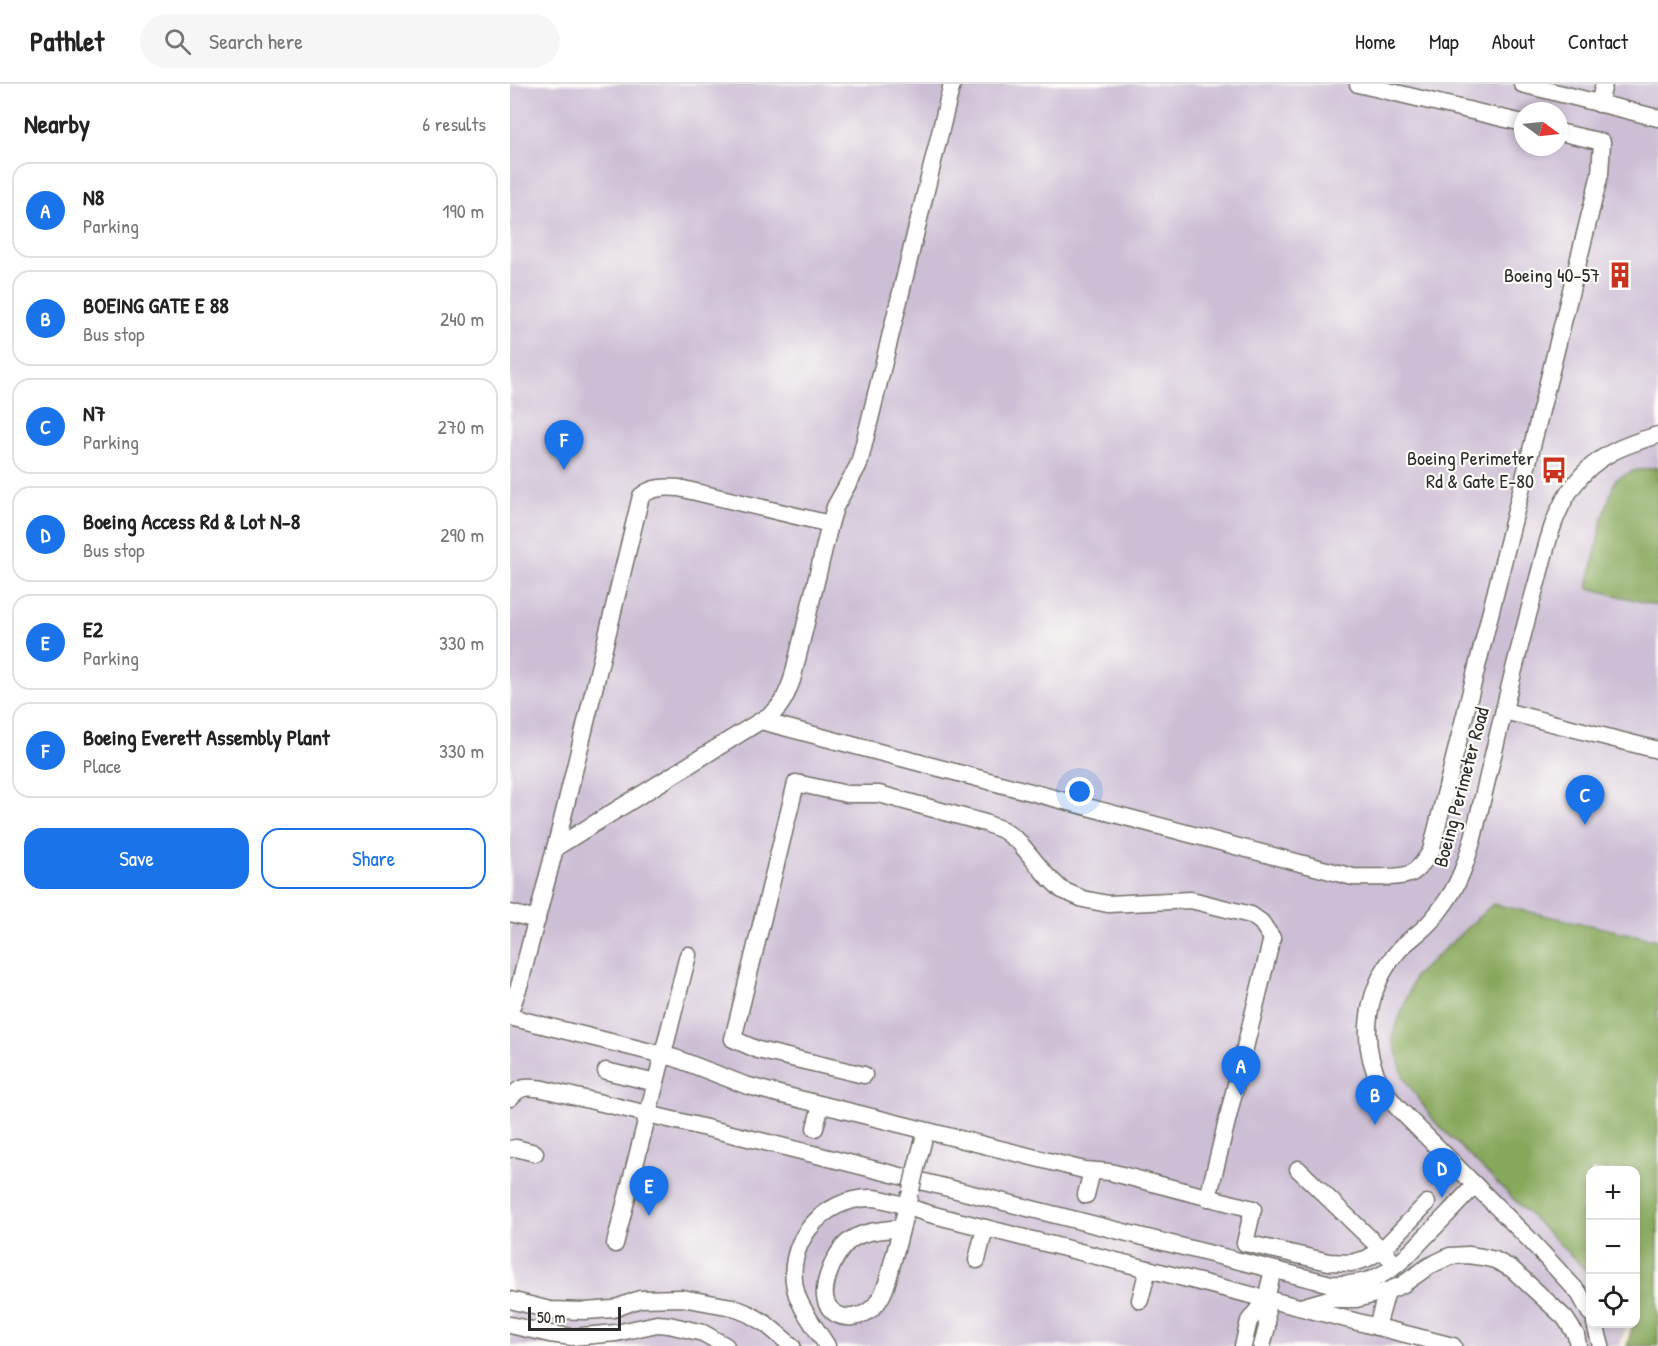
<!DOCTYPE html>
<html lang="en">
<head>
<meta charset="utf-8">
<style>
  body { margin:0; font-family:"Patrick Hand",sans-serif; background:#f6f6f6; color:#222 }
  .controls { position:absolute; right:18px; bottom:18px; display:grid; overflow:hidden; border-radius:12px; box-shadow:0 3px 9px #0003 }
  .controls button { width:54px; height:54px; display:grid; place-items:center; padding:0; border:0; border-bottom:2px solid #e0e0e0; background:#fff; color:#222; font:30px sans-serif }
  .compass { position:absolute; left:1004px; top:18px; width:54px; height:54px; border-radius:50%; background:#fff; box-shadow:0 3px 9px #0003; rotate:105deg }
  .scale { position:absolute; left:18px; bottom:15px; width:93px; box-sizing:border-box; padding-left:6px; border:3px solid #2b2b2b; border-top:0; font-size:16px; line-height:21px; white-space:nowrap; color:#2b2b2b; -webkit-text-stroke:4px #fdfcf7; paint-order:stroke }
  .you { position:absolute; left:570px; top:708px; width:21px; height:21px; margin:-15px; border:4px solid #fff; border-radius:50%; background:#1a73e8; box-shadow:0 0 0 9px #1a73e833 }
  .badge { display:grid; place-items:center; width:39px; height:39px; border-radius:50%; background:#1a73e8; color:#fff; font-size:20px; font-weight:700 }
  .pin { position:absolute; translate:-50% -50px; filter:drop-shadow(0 2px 3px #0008) }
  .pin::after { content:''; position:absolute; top:32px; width:21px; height:18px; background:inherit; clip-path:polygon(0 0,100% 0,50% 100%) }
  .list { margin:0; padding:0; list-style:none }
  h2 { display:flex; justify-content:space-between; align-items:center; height:78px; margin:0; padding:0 24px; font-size:26px }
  h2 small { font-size:20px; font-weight:400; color:#767676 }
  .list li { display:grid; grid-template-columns:39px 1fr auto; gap:18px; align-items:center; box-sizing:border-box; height:96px; margin:0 12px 12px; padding:0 12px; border:2px solid #e0e0e0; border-radius:18px }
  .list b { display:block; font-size:22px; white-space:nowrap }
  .list p { margin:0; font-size:20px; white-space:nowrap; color:#767676 }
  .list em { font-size:20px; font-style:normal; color:#767676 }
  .actions { display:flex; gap:12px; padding:18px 24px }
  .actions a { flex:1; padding:14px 0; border:2px solid #1a73e8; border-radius:18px; text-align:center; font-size:21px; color:#1a73e8 }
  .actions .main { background:#1a73e8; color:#fff }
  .icon { flex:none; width:33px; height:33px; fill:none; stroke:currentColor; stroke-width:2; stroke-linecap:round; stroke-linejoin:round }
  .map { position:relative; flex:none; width:1148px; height:1262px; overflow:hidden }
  header { display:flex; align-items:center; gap:36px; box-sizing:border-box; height:84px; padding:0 30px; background:#fff; border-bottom:2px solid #e0e0e0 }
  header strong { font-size:28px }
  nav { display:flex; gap:33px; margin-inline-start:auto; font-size:21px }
  .search { width:420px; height:54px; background:#f6f6f6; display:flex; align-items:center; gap:15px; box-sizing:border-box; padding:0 21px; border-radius:33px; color:#767676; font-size:22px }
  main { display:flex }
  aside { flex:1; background:#fff }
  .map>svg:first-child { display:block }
  .industrial { fill:#ccbed4; fill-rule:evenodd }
  .forest { fill:#87a75b; stroke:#596943; stroke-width:1.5 }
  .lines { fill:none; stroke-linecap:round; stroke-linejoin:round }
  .minor-casing { stroke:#726f67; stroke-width:19 }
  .minor { stroke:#fff; stroke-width:16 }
  .minor-bridge-casing { stroke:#726f67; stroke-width:19; stroke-linecap:butt }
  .minor-bridge { stroke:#fff; stroke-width:16 }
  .labels { text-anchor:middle; stroke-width:4.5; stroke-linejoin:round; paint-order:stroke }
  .poi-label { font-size:20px; fill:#2b2b2b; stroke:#fdfcf7; text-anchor:end }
  .street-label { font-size:20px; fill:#2b2b2b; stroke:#fdfcf7 }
</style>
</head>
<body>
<header>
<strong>Pathlet</strong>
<div class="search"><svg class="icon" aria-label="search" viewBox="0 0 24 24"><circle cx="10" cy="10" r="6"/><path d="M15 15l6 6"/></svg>Search here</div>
<nav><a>Home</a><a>Map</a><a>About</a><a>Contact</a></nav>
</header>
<main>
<aside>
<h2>Nearby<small>6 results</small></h2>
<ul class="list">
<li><span class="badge">A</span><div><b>N8</b><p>Parking</p></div><em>190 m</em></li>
<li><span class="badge">B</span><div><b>BOEING GATE E 88</b><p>Bus stop</p></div><em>240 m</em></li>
<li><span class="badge">C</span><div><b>N7</b><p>Parking</p></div><em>270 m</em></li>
<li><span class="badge">D</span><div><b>Boeing Access Rd &amp; Lot N-8</b><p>Bus stop</p></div><em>290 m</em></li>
<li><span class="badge">E</span><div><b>E2</b><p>Parking</p></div><em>330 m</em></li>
<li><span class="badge">F</span><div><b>Boeing Everett Assembly Plant</b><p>Place</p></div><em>330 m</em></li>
</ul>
<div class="actions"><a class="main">Save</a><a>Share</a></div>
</aside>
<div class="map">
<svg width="1148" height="1262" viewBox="0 0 1148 1262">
  <rect width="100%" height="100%" fill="#fdfcf7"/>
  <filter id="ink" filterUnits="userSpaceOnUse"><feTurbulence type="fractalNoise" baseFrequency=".0167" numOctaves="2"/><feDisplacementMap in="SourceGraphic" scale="12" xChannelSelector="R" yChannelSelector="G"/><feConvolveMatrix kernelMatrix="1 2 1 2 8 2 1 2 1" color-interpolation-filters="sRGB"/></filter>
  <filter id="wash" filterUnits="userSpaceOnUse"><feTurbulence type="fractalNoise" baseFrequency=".008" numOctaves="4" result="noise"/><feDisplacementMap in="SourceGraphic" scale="24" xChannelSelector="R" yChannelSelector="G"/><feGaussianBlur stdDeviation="1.35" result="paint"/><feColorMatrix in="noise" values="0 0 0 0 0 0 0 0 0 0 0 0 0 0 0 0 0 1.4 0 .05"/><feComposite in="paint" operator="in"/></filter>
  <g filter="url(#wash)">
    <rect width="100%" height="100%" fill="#f5ecd7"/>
    <path class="industrial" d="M0,0H1148V1114L1126,1086H1080V1240H1116L1110,1262H0ZM1013,27H1049V63H1013Z"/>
    <g class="forest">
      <polygon points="1148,383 1148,522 1078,504 1092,437 1105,396 1123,387"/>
      <polygon points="983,820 1148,856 1148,1262 1117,1262 1123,1240 1126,1240 1126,1086 1080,1086 1080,1190 924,1037 894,994 882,954 905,892"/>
    </g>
  </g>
  <g filter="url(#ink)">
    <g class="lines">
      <g class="minor-casing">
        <g id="minor">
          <polyline points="848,0 1013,39"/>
          <polyline points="1012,0 1148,34"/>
          <polyline points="1089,20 1094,0"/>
          <polyline points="994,627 1148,666"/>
          <path d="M251,637L843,793C857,793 891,795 902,789C910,784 916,775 921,767L1090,90L1092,58L1049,48"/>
          <path d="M45,764L263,629C273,620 277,609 282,596L320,440L325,423L349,380L442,0"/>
          <polyline points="0,829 27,836"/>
          <path d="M0,928L10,899L49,749L131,412C142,403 155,403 169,404L320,440"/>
          <polyline points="0,933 165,974 235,1001 261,1008 574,1086 600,1088 743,1125 735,1159 819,1178 841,1179 856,1175 872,1166 886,1181"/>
          <polyline points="96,987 146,999"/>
          <polyline points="354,991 248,966 223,955 286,699 337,710 369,710 475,739 493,746 509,758 536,791 552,806 573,815 598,820 681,816 741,831 751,838 762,854 698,1114"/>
          <path d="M0,1014C11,1001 17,1003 33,1005L255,1058L821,1200C838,1201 855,1200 871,1191C889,1182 903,1166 916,1152C933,1135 949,1118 965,1101"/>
          <polyline points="305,1044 311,1021"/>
          <polyline points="0,1065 6,1064 25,1069"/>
          <polyline points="788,1085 872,1166 917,1119"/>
          <polyline points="405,1088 416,1047"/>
          <polyline points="576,1111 582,1087"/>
          <path d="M391,1144C375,1146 357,1146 342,1155C326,1165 309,1203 317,1220C328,1241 356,1234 367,1219C377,1206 379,1190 383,1176C389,1155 394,1134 399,1113"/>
          <polyline points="105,1160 178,871"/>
          <polyline points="467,1176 475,1144"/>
          <polyline points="0,1216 40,1226 75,1227 103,1225 130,1215 172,1214 222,1223 239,1230 256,1240 282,1262"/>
          <polyline points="630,1216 638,1185"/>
          <polyline points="791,1223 819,1215 846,1215 877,1207 892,1201 919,1182 940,1172 958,1171 972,1173 985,1176 1002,1185 1055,1234 1066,1251 1068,1262"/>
          <path d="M1080,1229L1069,1209L1020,1156L886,1022C880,1014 874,1007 870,999C848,956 857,902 889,866C898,856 910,849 919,839C927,831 933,822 939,813C951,795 957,775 963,754C984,669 1003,583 1027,498C1036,465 1043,428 1064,401C1086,371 1114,361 1148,351"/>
          <polyline points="1085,1240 1091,1262"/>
          <polyline points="0,1241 40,1250 62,1253 106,1249 147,1240 159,1241 193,1249 216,1262"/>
          <polyline points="867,1243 877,1207"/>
          <path d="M317,1262C307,1245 293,1229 287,1211C271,1162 312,1113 362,1114C381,1115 401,1125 420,1130L943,1262"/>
          <polyline points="733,1262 739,1237 756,1215"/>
          <polyline points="752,1262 757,1243 756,1215 763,1186"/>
        </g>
      </g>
      <use href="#minor" class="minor"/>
      <g class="minor-bridge-casing">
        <polyline id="minor-bridge" points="401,1106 405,1088"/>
      </g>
      <use href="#minor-bridge" class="minor-bridge"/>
    </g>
  </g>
  <defs>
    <g id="building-bare" transform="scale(2.07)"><path d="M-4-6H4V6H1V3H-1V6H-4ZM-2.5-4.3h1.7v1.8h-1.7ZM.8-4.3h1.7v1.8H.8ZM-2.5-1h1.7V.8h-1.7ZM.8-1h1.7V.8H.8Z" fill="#c8321e" stroke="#fdfcf7" stroke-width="2.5" paint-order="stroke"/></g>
    <g id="bus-bare" transform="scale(2.07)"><path d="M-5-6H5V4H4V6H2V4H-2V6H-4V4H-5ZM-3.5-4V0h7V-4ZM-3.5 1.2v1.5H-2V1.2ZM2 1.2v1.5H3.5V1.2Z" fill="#c8321e" stroke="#fdfcf7" stroke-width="2.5" paint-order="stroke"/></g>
  </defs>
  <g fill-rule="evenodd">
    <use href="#building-bare" x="1110" y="191"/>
    <use href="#bus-bare" x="1044" y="386"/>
  </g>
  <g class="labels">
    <g class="poi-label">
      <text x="1090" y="198">Boeing 40-57</text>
      <text x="1024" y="381">Boeing Perimeter<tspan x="1024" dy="23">Rd &amp; Gate E-80</tspan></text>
    </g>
    <g class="street-label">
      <text transform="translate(951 703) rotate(-75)" y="7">Boeing Perimeter Road</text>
    </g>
  </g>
</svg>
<div class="controls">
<button>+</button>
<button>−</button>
<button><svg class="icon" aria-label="locate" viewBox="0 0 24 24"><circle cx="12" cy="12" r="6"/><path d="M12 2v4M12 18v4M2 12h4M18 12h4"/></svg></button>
</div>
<svg class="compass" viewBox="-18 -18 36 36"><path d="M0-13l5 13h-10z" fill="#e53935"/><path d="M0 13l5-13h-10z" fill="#767676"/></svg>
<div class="scale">50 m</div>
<div class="you"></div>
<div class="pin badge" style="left:731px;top:1012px">A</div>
<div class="pin badge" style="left:865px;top:1041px">B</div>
<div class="pin badge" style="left:1075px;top:741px">C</div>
<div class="pin badge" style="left:932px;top:1114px">D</div>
<div class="pin badge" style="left:139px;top:1132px">E</div>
<div class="pin badge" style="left:54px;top:386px">F</div>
</div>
</main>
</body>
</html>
